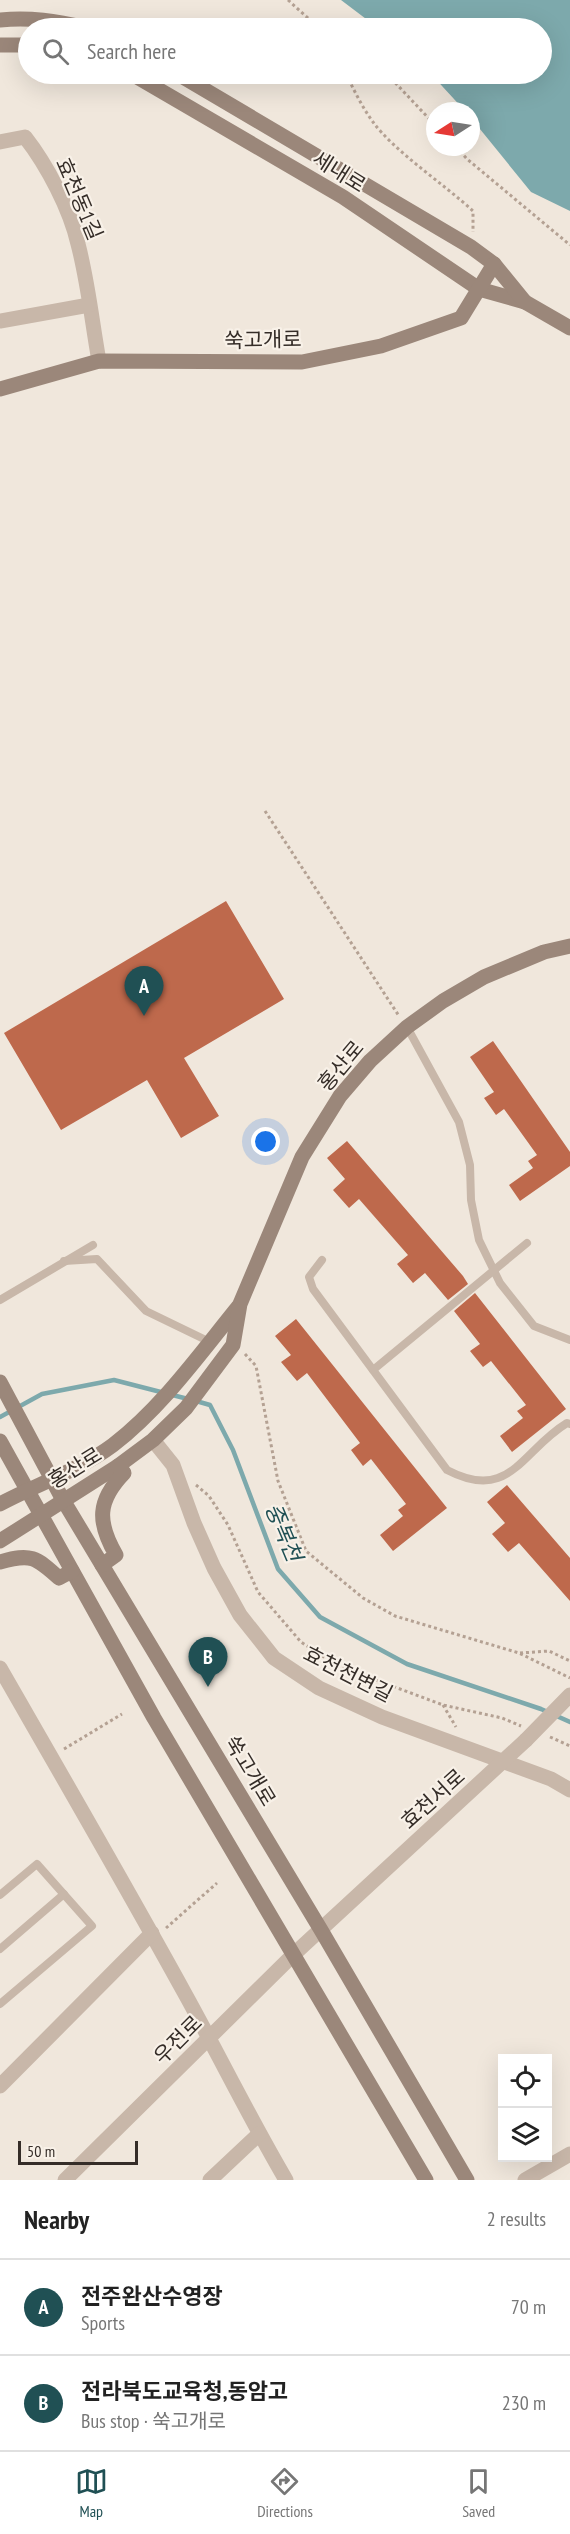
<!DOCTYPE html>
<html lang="en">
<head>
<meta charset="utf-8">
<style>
  body { margin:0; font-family:"PT Sans Narrow","Noto Sans KR",sans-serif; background:#f2f2f2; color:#222 }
  .controls { position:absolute; right:18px; bottom:18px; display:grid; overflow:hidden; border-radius:0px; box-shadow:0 6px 24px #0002 }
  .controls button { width:54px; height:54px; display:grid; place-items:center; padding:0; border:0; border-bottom:2px solid #e0e0e0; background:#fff; color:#222; font:30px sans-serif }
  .compass { position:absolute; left:426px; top:102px; width:54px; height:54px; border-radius:50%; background:#fff; box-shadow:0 6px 24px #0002; rotate:258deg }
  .scale { position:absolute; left:18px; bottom:15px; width:120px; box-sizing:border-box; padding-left:6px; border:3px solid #352d28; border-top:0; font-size:16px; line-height:21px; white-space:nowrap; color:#352d28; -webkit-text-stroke:4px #f8f1e8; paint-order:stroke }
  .you { position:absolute; left:266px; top:1142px; width:21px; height:21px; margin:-15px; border:4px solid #fff; border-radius:50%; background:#1a73e8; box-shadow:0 0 0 9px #1a73e833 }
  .badge { display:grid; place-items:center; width:39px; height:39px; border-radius:50%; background:#205054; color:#fff; font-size:20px; font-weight:700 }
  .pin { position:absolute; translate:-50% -50px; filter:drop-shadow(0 2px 3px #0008) }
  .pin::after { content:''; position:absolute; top:32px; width:21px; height:18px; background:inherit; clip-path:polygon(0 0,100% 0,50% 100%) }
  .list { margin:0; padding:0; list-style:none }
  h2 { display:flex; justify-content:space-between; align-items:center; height:78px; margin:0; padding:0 24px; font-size:26px }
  h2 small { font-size:20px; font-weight:400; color:#767676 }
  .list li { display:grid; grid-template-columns:39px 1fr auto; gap:18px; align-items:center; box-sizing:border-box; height:96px; padding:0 24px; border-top:2px solid #e0e0e0 }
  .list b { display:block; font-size:22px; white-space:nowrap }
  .list p { margin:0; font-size:20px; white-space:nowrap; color:#767676 }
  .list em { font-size:20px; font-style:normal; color:#767676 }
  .icon { flex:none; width:33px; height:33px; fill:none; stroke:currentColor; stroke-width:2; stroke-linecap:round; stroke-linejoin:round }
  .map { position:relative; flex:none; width:570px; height:2180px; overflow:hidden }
  .search { position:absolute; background:#fff; box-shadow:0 6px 24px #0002; left:18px; right:18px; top:18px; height:66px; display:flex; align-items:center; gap:15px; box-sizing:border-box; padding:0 21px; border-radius:33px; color:#767676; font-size:22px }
  .sheet { height:270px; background:#fff }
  nav { display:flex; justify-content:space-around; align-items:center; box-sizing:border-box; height:84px; border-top:2px solid #e0e0e0; background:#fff; font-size:16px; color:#767676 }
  nav a { display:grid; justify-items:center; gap:3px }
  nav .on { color:#205054 }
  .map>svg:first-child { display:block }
  .water { fill:#7da9ac }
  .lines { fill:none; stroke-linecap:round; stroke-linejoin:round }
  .stream { stroke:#7da9ac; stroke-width:4.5 }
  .building { fill:#be694c }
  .path { stroke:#b4a193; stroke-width:3; stroke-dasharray:3 3; stroke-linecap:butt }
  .lane { stroke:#c8b7a9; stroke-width:8 }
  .street { stroke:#c8b7a9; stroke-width:15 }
  .secondary { stroke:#9b877a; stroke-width:15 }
  .street-bridge { stroke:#c8b7a9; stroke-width:15 }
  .labels { text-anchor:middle; stroke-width:4.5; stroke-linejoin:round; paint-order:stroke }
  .street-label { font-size:21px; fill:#352d28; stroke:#f8f1e8 }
  .water-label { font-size:22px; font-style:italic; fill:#205054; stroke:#f8f1e8 }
</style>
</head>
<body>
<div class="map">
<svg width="570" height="2180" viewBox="0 0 570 2180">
  <rect width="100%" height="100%" fill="#f0e7dc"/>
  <polygon class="water" points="341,0 570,0 570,211 531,192 471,118 471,111 465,111 431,74 542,74 542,28 378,28"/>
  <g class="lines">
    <g class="stream">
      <polyline points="196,1401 210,1405 233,1450 278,1569 320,1617 407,1664 541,1709 570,1722"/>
      <polyline points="0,1417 42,1394 114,1380 188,1399"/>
    </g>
  </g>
  <g class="building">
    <polygon points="226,901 284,999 184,1058 219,1116 181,1138 147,1080 61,1130 4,1033"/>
    <polygon points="493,1041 570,1152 570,1166 520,1201 509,1185 533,1168 528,1161 537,1155 504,1109 496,1115 484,1098 494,1092 470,1057"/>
    <polygon points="347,1141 463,1276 468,1284 448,1300 425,1273 413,1283 397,1264 408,1255 359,1199 349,1208 333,1190 345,1179 327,1158"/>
    <polygon points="475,1293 566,1409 512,1452 500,1436 523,1418 517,1411 526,1405 491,1361 483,1367 470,1351 480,1344 454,1311"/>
    <polygon points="296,1319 447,1508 393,1551 380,1535 403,1516 398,1510 406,1504 371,1459 363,1466 351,1450 360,1443 307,1373 297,1381 281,1362 291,1355 275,1336"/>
    <polygon points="507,1485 570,1558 570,1601 519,1543 508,1552 492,1534 505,1523 487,1502"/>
  </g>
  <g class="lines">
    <g class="path">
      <polyline points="288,0 319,28"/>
      <path d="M346,74C354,90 362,107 373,122C395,152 444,184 473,211V232"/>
      <polyline points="387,74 435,125"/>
      <polyline points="456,147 467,159 570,245"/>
      <polyline points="265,811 399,1016"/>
      <polyline points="245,1354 256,1366 278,1481 306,1551 363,1598 395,1616 519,1653 570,1678"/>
      <polyline points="196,1485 209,1496 228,1525 258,1592 301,1642 336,1665 443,1705 502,1718 521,1726"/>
      <polyline points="520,1653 549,1651 570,1661"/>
      <polyline points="443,1705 456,1727"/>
      <polyline points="550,1737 570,1746"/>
      <polyline points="64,1749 122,1714"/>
      <polyline points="166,1928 217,1883"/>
    </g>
    <g class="lane">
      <polyline points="407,1027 459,1122 470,1165 471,1200 479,1240 500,1283 534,1326 570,1340"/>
      <path d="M322,1260L309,1277L313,1289L447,1470C510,1503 521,1451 567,1423L570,1424"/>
      <polyline points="64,1261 97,1259 146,1311 210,1342"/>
      <polyline points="0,1300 93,1245"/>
      <polyline points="373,1370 527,1243"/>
      <polyline points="0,1895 37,1864 92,1926 0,2004"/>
      <polyline points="0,1949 64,1894"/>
    </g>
    <g class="street">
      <path d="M0,142L25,137C47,165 70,209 78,244C88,282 92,322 99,361"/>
      <polyline points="0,321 89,305"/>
      <polyline points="153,1440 173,1465 194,1523 214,1568 240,1615 274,1658 319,1688 382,1717 551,1779 570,1790"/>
      <path d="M0,1668C62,1776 124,1883 184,1992C219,2055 250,2119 286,2180"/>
      <polyline points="0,2086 152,1933"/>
      <polyline points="65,2180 293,1955 526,1740"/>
      <polyline points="210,2180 259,2134"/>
      <polyline points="525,2180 570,2154"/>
    </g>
    <g class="secondary">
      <path d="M0,20C30,17 56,21 86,28"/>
      <polyline points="0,45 28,45"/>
      <polyline points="132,74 343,197 479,289 525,302"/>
      <polyline points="178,74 471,247 494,264 525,302 570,328"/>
      <polyline points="0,389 99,361 302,362 381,346 461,318 494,264"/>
      <polyline points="0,1382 63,1500 321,1930 467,2180"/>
      <polyline points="0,1441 154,1718 426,2180"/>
      <path d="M0,1504C37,1484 78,1471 113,1445C162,1407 199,1355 238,1307"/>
      <polyline points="0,1541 118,1466 153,1440 186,1408 233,1345 240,1304 302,1157 340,1096 370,1061 407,1027 443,1001 484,977 544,952 570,946"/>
      <path d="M0,1562C31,1553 36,1557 59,1578L72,1571"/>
      <path d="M102,1565L116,1555C97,1522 97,1501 124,1473L118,1466"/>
    </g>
    <polyline class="street-bridge" points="526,1740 570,1695"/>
  </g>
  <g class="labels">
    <g class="street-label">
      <text transform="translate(339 172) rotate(32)" y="7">세내로</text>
      <text transform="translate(79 199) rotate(67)" y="7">효천동1길</text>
      <text transform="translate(263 340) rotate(-1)" y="7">쑥고개로</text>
      <text transform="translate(341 1066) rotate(-50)" y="7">홍산로</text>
      <text transform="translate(75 1468) rotate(-32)" y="7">홍산로</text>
      <text transform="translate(348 1674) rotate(27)" y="7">효천천변길</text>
      <text transform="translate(250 1771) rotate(59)" y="7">쑥고개로</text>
      <text transform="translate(433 1799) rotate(-42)" y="7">효천서로</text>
      <text transform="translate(178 2040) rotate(-45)" y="7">우전로</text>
    </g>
    <g class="water-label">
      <text transform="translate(284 1532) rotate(67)" y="8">중복천</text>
    </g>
  </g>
</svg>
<div class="controls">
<button><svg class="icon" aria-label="locate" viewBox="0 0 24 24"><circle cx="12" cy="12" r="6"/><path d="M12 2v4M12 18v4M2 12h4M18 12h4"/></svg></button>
<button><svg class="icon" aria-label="layers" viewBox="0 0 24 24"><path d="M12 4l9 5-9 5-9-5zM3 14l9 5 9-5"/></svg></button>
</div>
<svg class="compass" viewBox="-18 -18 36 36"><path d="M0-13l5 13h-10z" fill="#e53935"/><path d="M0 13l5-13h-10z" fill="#767676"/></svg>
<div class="scale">50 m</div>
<div class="you"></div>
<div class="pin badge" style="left:144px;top:1016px">A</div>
<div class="pin badge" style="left:208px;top:1687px">B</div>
<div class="search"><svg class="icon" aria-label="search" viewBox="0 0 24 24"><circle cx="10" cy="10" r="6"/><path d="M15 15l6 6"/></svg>Search here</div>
</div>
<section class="sheet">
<h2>Nearby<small>2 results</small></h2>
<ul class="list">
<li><span class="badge">A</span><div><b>전주완산수영장</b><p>Sports</p></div><em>70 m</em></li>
<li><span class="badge">B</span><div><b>전라북도교육청,동암고</b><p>Bus stop · 쑥고개로</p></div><em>230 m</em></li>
</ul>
</section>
<nav>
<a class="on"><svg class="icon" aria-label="map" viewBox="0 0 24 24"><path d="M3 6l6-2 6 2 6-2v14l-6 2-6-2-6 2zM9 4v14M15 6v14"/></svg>Map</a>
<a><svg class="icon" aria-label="directions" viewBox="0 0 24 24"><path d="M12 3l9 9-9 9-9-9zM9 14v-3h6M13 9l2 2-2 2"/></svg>Directions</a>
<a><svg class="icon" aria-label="saved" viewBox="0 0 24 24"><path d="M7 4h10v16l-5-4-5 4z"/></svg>Saved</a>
</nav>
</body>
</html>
